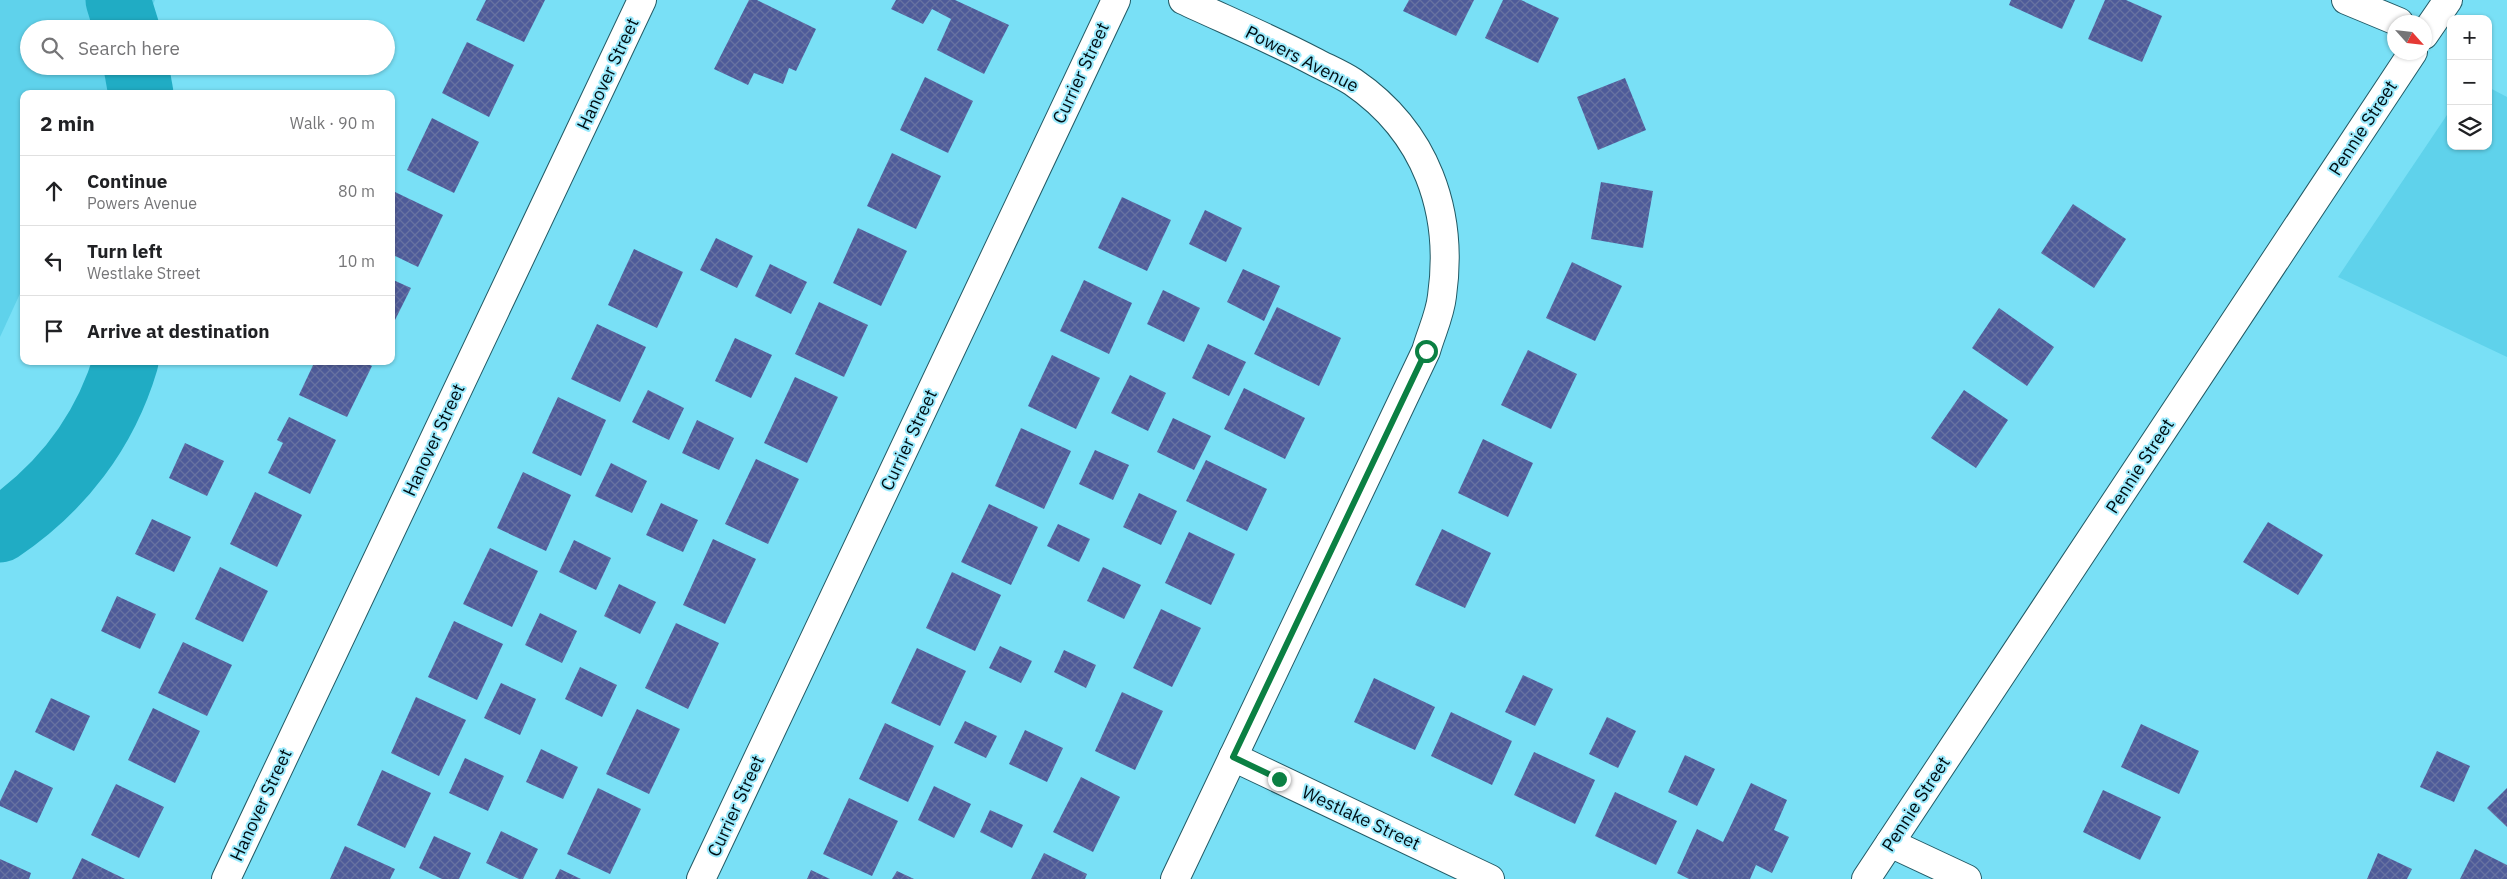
<!DOCTYPE html>
<html lang="en">
<head>
<meta charset="utf-8">
<style>
  body { margin:0; font-family:"IBM Plex Sans",sans-serif; background:#f2f2f2; color:#202124 }
  .controls { position:absolute; right:15px; top:15px; display:grid; overflow:hidden; border-radius:10px; box-shadow:0 1px 4px #0004 }
  .controls button { width:45px; height:45px; display:grid; place-items:center; padding:0; border:0; border-bottom:1px solid #e0e0e0; background:#fff; color:#202124; font:25px sans-serif }
  .compass { position:absolute; left:2387px; top:15px; width:45px; height:45px; border-radius:50%; background:#fff; box-shadow:0 1px 4px #0004; rotate:117deg }
  .stop { position:absolute; width:15px; height:15px; margin:-11px; border:4px solid #0b8043; border-radius:50%; background:#fff }
  .stop.end { background:#0b8043; border-color:#fff; box-shadow:0 1px 5px #0008 }
  .list { margin:0; padding:0; list-style:none }
  h2 { display:flex; justify-content:space-between; align-items:center; height:65px; margin:0; padding:0 20px; font-size:21px }
  h2 small { font-size:16px; font-weight:400; color:#757577 }
  .list li { display:grid; grid-template-columns:32px 1fr auto; gap:15px; align-items:center; box-sizing:border-box; height:70px; padding:0 20px; border-top:1px solid #e0e0e0 }
  .list b { display:block; font-size:19px; white-space:nowrap }
  .list p { margin:0; font-size:16px; white-space:nowrap; color:#757577 }
  .list em { font-size:16px; font-style:normal; color:#757577 }
  .icon { flex:none; width:28px; height:28px; fill:none; stroke:currentColor; stroke-width:2; stroke-linecap:round; stroke-linejoin:round }
  .map { position:relative; flex:none; width:2507px; height:879px; overflow:hidden }
  .search { position:absolute; background:#fff; box-shadow:0 1px 4px #0004; left:20px; top:20px; width:375px; height:55px; display:flex; align-items:center; gap:12px; box-sizing:border-box; padding:0 18px; border-radius:28px; color:#757577; font-size:19px }
  .panel { position:absolute; background:#fff; box-shadow:0 1px 4px #0004; left:20px; top:90px; width:375px; height:275px; border-radius:10px }
  .map>svg:first-child { display:block }
  .built { fill:#5fd2eb }
  .lines { fill:none; stroke-linecap:round; stroke-linejoin:round }
  .river { stroke:#20acc4; stroke-width:65 }
  .building { fill:url(#building-cross-hatch) }
  .minor-casing { stroke:#225a65; stroke-width:30 }
  .minor { stroke:#fff; stroke-width:28 }
  .route { stroke:#0b8043; stroke-width:6 }
  .labels { text-anchor:middle; stroke-width:4; stroke-linejoin:round; paint-order:stroke }
  .street-label { font-size:18px; fill:#000e13; stroke:#9ceafc }
</style>
</head>
<body>
<div class="map">
<svg width="2507" height="879" viewBox="0 0 2507 879">
  <defs>
    <pattern id="building-cross-hatch" width="8" height="8" patternUnits="userSpaceOnUse" patternTransform="scale(1.25)"><rect width="8" height="8" fill="#4e5b99"/><path d="M0 0l8 8M0 8l8-8" fill="none" stroke="#6772a1"/></pattern>
  </defs>
  <rect width="100%" height="100%" fill="#79e0f6"/>
  <g class="built">
    <polygon points="0,0 155,0 142,29 29,29 29,66 125,66 112,94 24,94 24,285 0,337"/>
    <polygon points="2488,87 2507,97 2507,357 2338,277 2451,109 2451,146 2488,146"/>
  </g>
  <g class="lines">
    <g class="river">
      <polyline points="118,0 127,29"/>
      <polyline points="136,66 141,94"/>
      <path d="M0,530C61,489 105,432 126,361"/>
    </g>
  </g>
  <g class="building">
    <polygon points="486,0 545,0 524,42 476,20"/>
    <polygon points="749,0 757,0 816,29 796,71 789,68 783,84 754,73 748,85 714,69"/>
    <polygon points="896,0 955,0 1009,25 984,74 937,50 951,19 932,9 923,24 891,9"/>
    <polygon points="1409,0 1474,0 1456,36 1403,11"/>
    <polygon points="1503,0 1521,0 1559,18 1538,63 1485,38"/>
    <polygon points="2011,0 2075,0 2062,29 2009,5"/>
    <polygon points="2105,0 2126,0 2162,16 2142,62 2088,39"/>
    <polygon points="467,42 514,65 489,117 442,93"/>
    <polygon points="925,77 973,101 948,153 900,130"/>
    <polygon points="1625,78 1646,130 1598,150 1577,97"/>
    <polygon points="432,118 479,142 454,193 407,170"/>
    <polygon points="892,153 941,176 916,229 867,206"/>
    <polygon points="1601,182 1653,191 1643,248 1591,239"/>
    <polygon points="395,192 443,215 418,267 391,254 391,199"/>
    <polygon points="1122,197 1171,220 1147,271 1098,248"/>
    <polygon points="2073,204 2126,239 2094,288 2041,253"/>
    <polygon points="1205,210 1242,228 1226,262 1189,244"/>
    <polygon points="858,228 907,251 881,306 833,283"/>
    <polygon points="716,238 753,256 737,288 700,270"/>
    <polygon points="634,249 683,272 657,328 608,305"/>
    <polygon points="1572,262 1622,286 1595,341 1546,318"/>
    <polygon points="770,264 807,282 791,314 755,296"/>
    <polygon points="1243,269 1280,286 1264,321 1227,302"/>
    <polygon points="391,279 411,288 391,328"/>
    <polygon points="1084,280 1132,303 1109,354 1060,331"/>
    <polygon points="1163,290 1200,308 1184,342 1147,324"/>
    <polygon points="819,302 868,325 844,377 795,354"/>
    <polygon points="1277,307 1341,338 1319,386 1254,354"/>
    <polygon points="1999,308 2054,347 2027,386 1972,348"/>
    <polygon points="597,324 646,347 620,402 571,379"/>
    <polygon points="735,338 772,355 751,398 715,381"/>
    <polygon points="1208,344 1246,362 1229,396 1192,378"/>
    <polygon points="1528,350 1577,374 1551,429 1501,405"/>
    <polygon points="1052,355 1100,378 1076,429 1028,406"/>
    <polygon points="315,361 361,361 372,366 347,417 299,395"/>
    <polygon points="1130,375 1166,393 1148,431 1111,413"/>
    <polygon points="795,377 838,397 807,463 764,443"/>
    <polygon points="1244,388 1305,418 1285,459 1224,429"/>
    <polygon points="648,390 684,408 669,440 632,422"/>
    <polygon points="1964,390 2008,420 1976,468 1931,438"/>
    <polygon points="558,397 606,420 581,476 532,453"/>
    <polygon points="289,417 336,440 310,494 268,473 283,443 277,440"/>
    <polygon points="1173,418 1211,436 1194,470 1157,452"/>
    <polygon points="697,420 734,438 719,470 682,453"/>
    <polygon points="1021,428 1071,451 1044,509 995,486"/>
    <polygon points="1483,439 1533,463 1508,517 1458,493"/>
    <polygon points="185,443 224,461 207,496 169,478"/>
    <polygon points="1095,450 1129,465 1113,500 1079,484"/>
    <polygon points="756,459 799,479 768,544 725,524"/>
    <polygon points="1206,460 1267,489 1247,531 1186,501"/>
    <polygon points="611,463 647,481 632,513 595,496"/>
    <polygon points="523,472 571,495 546,551 497,528"/>
    <polygon points="255,492 302,515 277,567 230,544"/>
    <polygon points="1139,493 1177,511 1161,545 1123,527"/>
    <polygon points="661,503 698,520 683,552 646,535"/>
    <polygon points="989,504 1038,527 1011,585 961,562"/>
    <polygon points="152,519 191,537 174,572 135,554"/>
    <polygon points="2268,522 2323,555 2298,595 2243,562"/>
    <polygon points="1058,524 1090,539 1079,562 1047,546"/>
    <polygon points="1442,529 1491,553 1465,608 1415,585"/>
    <polygon points="1189,532 1235,554 1211,605 1165,583"/>
    <polygon points="713,539 756,559 725,624 683,605"/>
    <polygon points="574,540 611,558 596,590 559,572"/>
    <polygon points="490,548 538,571 512,627 463,604"/>
    <polygon points="220,567 268,591 243,642 195,619"/>
    <polygon points="1103,567 1141,585 1124,619 1087,601"/>
    <polygon points="952,572 1001,595 975,651 926,628"/>
    <polygon points="619,584 656,602 640,634 604,616"/>
    <polygon points="117,596 156,614 140,649 101,631"/>
    <polygon points="1161,609 1201,628 1172,687 1133,668"/>
    <polygon points="540,613 577,631 562,663 525,645"/>
    <polygon points="454,621 503,644 477,700 428,677"/>
    <polygon points="676,623 719,643 688,709 645,688"/>
    <polygon points="183,642 232,665 207,716 158,693"/>
    <polygon points="1000,646 1032,661 1021,683 989,668"/>
    <polygon points="917,648 966,671 940,726 891,703"/>
    <polygon points="1064,650 1096,665 1086,688 1054,672"/>
    <polygon points="580,667 617,685 602,717 565,699"/>
    <polygon points="1523,675 1553,689 1535,726 1505,712"/>
    <polygon points="1374,678 1435,707 1415,750 1354,722"/>
    <polygon points="501,683 536,699 520,735 484,718"/>
    <polygon points="1122,692 1163,711 1135,770 1095,751"/>
    <polygon points="416,697 466,720 439,776 391,753"/>
    <polygon points="51,698 90,716 74,751 35,732"/>
    <polygon points="153,708 200,731 175,783 128,760"/>
    <polygon points="637,709 680,729 649,794 606,774"/>
    <polygon points="1451,712 1512,741 1492,785 1431,756"/>
    <polygon points="1607,717 1636,731 1618,768 1589,754"/>
    <polygon points="965,721 997,736 986,758 954,743"/>
    <polygon points="885,723 934,746 908,802 859,779"/>
    <polygon points="2141,724 2199,751 2179,794 2121,767"/>
    <polygon points="1025,730 1063,748 1047,782 1009,764"/>
    <polygon points="541,749 578,767 563,799 526,782"/>
    <polygon points="2437,751 2470,766 2454,802 2420,787"/>
    <polygon points="1534,752 1595,780 1575,824 1514,795"/>
    <polygon points="1685,755 1715,769 1697,806 1668,792"/>
    <polygon points="465,758 504,776 488,811 449,793"/>
    <polygon points="15,770 53,788 37,823 0,806 0,801"/>
    <polygon points="382,770 431,793 405,848 357,825"/>
    <polygon points="1081,777 1120,797 1093,852 1053,832"/>
    <polygon points="1751,783 1787,800 1774,830 1789,837 1772,873 1756,865 1750,879 1689,879 1677,873 1697,829 1723,842"/>
    <polygon points="116,784 164,807 139,858 91,835"/>
    <polygon points="934,786 971,804 954,838 918,820"/>
    <polygon points="598,788 641,809 610,874 567,854"/>
    <polygon points="2507,788 2507,827 2487,808"/>
    <polygon points="2103,790 2161,817 2140,860 2083,832"/>
    <polygon points="1615,792 1677,821 1656,865 1595,836"/>
    <polygon points="849,798 898,821 872,876 823,854"/>
    <polygon points="990,810 1023,825 1012,848 980,832"/>
    <polygon points="501,831 538,849 523,879 519,879 486,863"/>
    <polygon points="434,836 471,853 459,879 442,879 419,868"/>
    <polygon points="345,846 395,869 390,879 330,879"/>
    <polygon points="2475,849 2507,865 2507,879 2460,879"/>
    <polygon points="1044,853 1087,874 1085,879 1031,879"/>
    <polygon points="2378,853 2412,869 2407,879 2367,879"/>
    <polygon points="82,858 125,879 72,879"/>
    <polygon points="0,859 31,873 29,879 0,879"/>
    <polygon points="560,869 581,879 555,879"/>
    <polygon points="811,870 830,879 807,879"/>
    <polygon points="897,871 914,879 892,879"/>
  </g>
  <g class="lines">
    <g class="minor-casing">
      <g id="minor">
        <polyline points="2346,0 2399,22"/>
        <polyline points="2424,35 2448,0"/>
        <polyline points="1233,757 1490,879"/>
        <polyline points="1890,843 1967,879"/>
        <polyline points="226,879 642,0"/>
        <polyline points="701,879 1116,0"/>
        <path d="M1175,879L1426,351C1431,333 1440,315 1442,296C1454,211 1426,132 1353,82C1341,74 1326,68 1313,61C1271,39 1226,20 1183,0"/>
        <polyline points="1866,879 2413,52"/>
      </g>
    </g>
    <use href="#minor" class="minor"/>
  </g>
  <g class="lines">
    <polyline class="route" points="1279,779 1233,757 1426,351"/>
  </g>
  <g class="labels">
    <g class="street-label">
      <text transform="translate(1302 59) rotate(27)" y="6">Powers Avenue</text>
      <text transform="translate(1081 73) rotate(-65)" y="6">Currier Street</text>
      <text transform="translate(608 74) rotate(-65)" y="6">Hanover Street</text>
      <text transform="translate(2363 128) rotate(-57)" y="6">Pennie Street</text>
      <text transform="translate(434 440) rotate(-65)" y="6">Hanover Street</text>
      <text transform="translate(909 440) rotate(-65)" y="6">Currier Street</text>
      <text transform="translate(2140 466) rotate(-57)" y="6">Pennie Street</text>
      <text transform="translate(1916 804) rotate(-57)" y="6">Pennie Street</text>
      <text transform="translate(261 805) rotate(-65)" y="6">Hanover Street</text>
      <text transform="translate(736 806) rotate(-65)" y="6">Currier Street</text>
      <text transform="translate(1361 818) rotate(25)" y="6">Westlake Street</text>
    </g>
  </g>
</svg>
<div class="controls">
<button>+</button>
<button>−</button>
<button><svg class="icon" aria-label="layers" viewBox="0 0 24 24"><path d="M12 4l9 5-9 5-9-5zM3 14l9 5 9-5"/></svg></button>
</div>
<svg class="compass" viewBox="-18 -18 36 36"><path d="M0-13l5 13h-10z" fill="#e53935"/><path d="M0 13l5-13h-10z" fill="#757577"/></svg>
<div class="stop" style="left:1426px;top:351px"></div>
<div class="stop end" style="left:1279px;top:779px"></div>
<div class="search"><svg class="icon" aria-label="search" viewBox="0 0 24 24"><circle cx="10" cy="10" r="6"/><path d="M15 15l6 6"/></svg>Search here</div>
<section class="panel">
<h2>2 min<small>Walk · 90 m</small></h2>
<ul class="list">
<li><svg class="icon" aria-label="ahead" viewBox="0 0 24 24"><path d="M12 20V5M6 11l6-6 6 6"/></svg><div><b>Continue</b><p>Powers Avenue</p></div><em>80 m</em></li>
<li><svg class="icon" aria-label="left" viewBox="0 0 24 24"><path d="M17 20v-9H6M10 6l-5 5 5 5"/></svg><div><b>Turn left</b><p>Westlake Street</p></div><em>10 m</em></li>
<li><svg class="icon" aria-label="arrive" viewBox="0 0 24 24"><path d="M6 21V4h12l-3 4 3 4H6"/></svg><div><b>Arrive at destination</b></div></li>
</ul>
</section>
</div>
</body>
</html>
